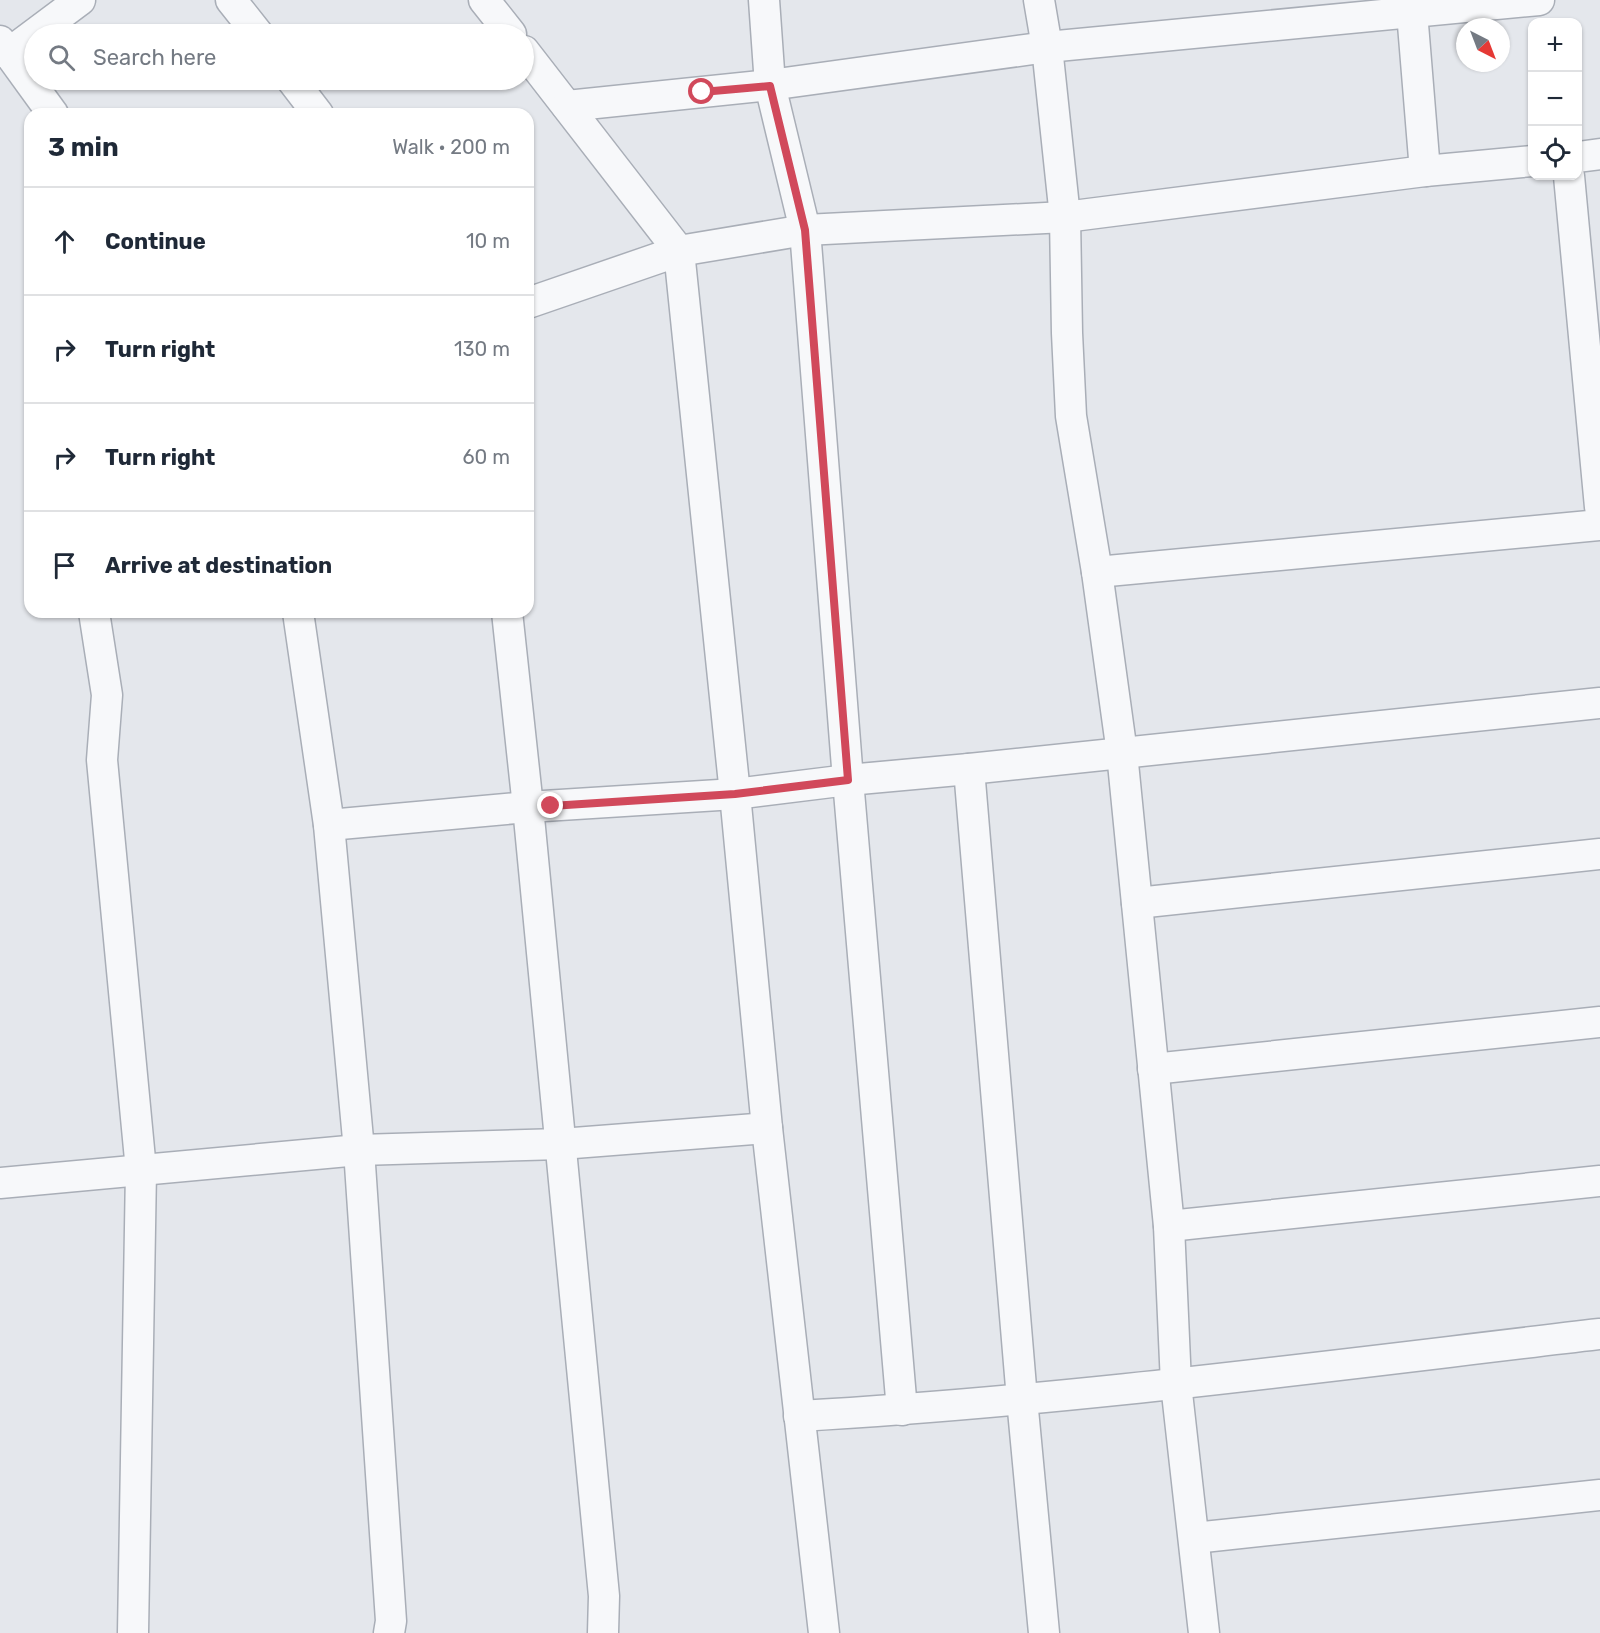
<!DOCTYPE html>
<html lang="en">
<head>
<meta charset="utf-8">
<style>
  body { margin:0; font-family:Rubik,sans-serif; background:#f2f2f3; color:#1f2937 }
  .controls { position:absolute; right:18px; top:18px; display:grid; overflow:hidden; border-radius:12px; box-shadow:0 2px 4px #0004 }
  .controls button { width:54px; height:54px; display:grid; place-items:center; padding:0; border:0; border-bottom:2px solid #e0e1e3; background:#fff; color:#1f2937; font:30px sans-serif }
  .compass { position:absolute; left:1456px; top:18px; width:54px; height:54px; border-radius:50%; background:#fff; box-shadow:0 2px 4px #0004; rotate:138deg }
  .stop { position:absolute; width:18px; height:18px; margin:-14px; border:4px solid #d1495b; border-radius:50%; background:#fff }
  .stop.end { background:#d1495b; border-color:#fff; box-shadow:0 2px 6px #0008 }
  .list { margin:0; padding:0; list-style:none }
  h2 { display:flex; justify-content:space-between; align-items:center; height:78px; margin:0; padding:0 24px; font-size:26px }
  h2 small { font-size:20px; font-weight:400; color:#747a83 }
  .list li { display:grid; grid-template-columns:39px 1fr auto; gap:18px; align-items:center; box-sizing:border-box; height:108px; padding:0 24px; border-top:2px solid #e0e1e3 }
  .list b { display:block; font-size:22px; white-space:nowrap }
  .list em { font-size:20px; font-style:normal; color:#747a83 }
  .icon { flex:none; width:33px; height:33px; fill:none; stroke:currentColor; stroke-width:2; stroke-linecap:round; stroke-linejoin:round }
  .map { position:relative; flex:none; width:1600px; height:1633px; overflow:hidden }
  .search { position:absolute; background:#fff; box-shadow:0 2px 4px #0004; left:24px; top:24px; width:510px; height:66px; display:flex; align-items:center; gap:15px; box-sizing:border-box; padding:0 21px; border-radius:33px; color:#747a83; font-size:22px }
  .panel { position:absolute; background:#fff; box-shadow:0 2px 4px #0004; left:24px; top:108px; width:510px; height:510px; border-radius:18px }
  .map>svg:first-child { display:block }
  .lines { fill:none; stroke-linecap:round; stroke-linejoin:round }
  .street-casing { stroke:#a9aeb7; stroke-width:33 }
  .street { stroke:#f7f8fa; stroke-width:30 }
  .route { stroke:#d1495b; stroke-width:8 }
</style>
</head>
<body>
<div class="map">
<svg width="1600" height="1633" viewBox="0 0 1600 1633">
  <rect width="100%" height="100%" fill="#e4e7ec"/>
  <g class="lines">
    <g class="street-casing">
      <g id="street">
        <polyline points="231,0 258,34"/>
        <polyline points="484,0 511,34"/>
        <polyline points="764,0 770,85 805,230 848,780 902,1410"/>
        <polyline points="1039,0 1047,47 1065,217 1067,333 1071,416 1097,572 1122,753 1169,1226 1176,1384 1204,1633"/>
        <polyline points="1411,0 1425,171"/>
        <polyline points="0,41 53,114"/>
        <polyline points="524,51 679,251 735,794 767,1128 824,1633"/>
        <polyline points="9,53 80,0"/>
        <polyline points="292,80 318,114"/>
        <polyline points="567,106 770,85 1047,47 1539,0"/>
        <polyline points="1578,157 1600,154"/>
        <polyline points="1569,176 1600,507"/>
        <polyline points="528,303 679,251 805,230 1065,217 1425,171 1532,161"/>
        <polyline points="1097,572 1600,525"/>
        <polyline points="94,612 107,695 102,760 141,1170 133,1633"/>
        <polyline points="298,612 329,825 359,1150 391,1621 389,1633"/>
        <polyline points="507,612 528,807 604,1596 603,1633"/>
        <polyline points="969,769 1022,1399 1044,1633"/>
        <polyline points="329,825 528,807 735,794 848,780 969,769 1600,703"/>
        <polyline points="1137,903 1600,854"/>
        <polyline points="1153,1069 1600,1022"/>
        <polyline points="0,1183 359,1150 561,1144 767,1128"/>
        <polyline points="1169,1226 1600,1181"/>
        <path d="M799,1416C1067,1401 1334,1365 1600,1334"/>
        <polyline points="1194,1538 1600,1495"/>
      </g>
    </g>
    <use href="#street" class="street"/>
  </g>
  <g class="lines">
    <polyline class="route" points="551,806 735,794 848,780 805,230 770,86 702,92"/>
  </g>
</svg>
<div class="controls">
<button>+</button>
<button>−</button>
<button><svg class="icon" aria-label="locate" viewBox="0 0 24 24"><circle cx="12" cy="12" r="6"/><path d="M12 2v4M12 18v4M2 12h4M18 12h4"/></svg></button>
</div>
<svg class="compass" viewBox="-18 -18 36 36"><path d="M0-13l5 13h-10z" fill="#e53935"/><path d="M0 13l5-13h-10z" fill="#747a83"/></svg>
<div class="stop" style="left:702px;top:92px"></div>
<div class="stop end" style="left:551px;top:806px"></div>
<div class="search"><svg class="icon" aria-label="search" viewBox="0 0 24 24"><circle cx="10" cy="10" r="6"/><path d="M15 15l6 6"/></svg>Search here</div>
<section class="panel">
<h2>3 min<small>Walk · 200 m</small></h2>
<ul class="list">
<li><svg class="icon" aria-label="ahead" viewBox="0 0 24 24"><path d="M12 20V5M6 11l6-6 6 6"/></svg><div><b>Continue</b></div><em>10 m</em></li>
<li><svg class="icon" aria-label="right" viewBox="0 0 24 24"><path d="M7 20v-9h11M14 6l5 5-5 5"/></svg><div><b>Turn right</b></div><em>130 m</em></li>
<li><svg class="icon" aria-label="right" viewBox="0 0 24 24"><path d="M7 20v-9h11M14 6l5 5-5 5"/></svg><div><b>Turn right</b></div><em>60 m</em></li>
<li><svg class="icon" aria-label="arrive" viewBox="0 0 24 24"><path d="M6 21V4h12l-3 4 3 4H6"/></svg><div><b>Arrive at destination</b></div></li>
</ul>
</section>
</div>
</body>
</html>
